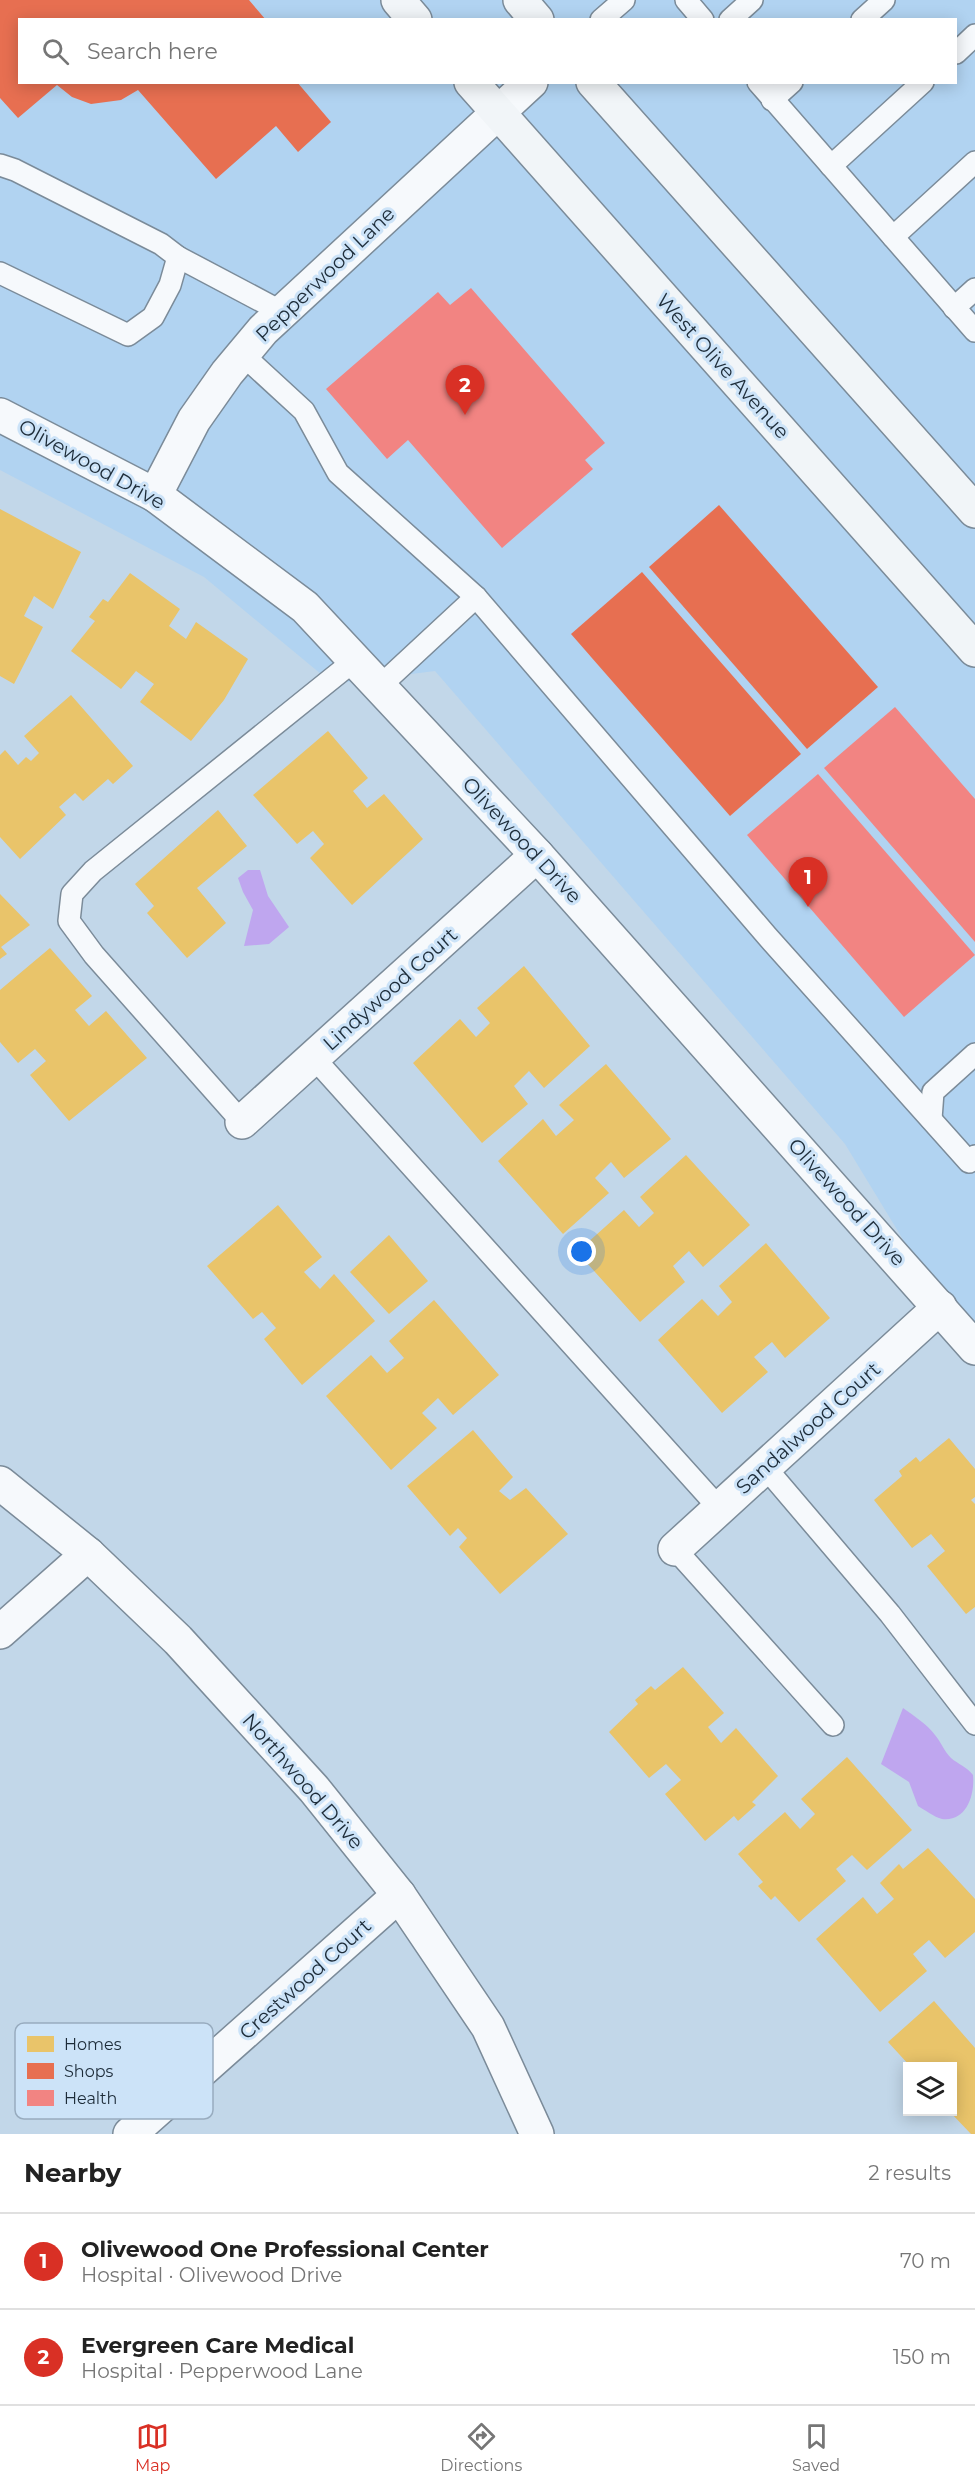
<!DOCTYPE html>
<html lang="en">
<head>
<meta charset="utf-8">
<style>
  body { margin:0; font-family:Montserrat,sans-serif; background:#f6f6f6; color:#222 }
  .controls { position:absolute; right:18px; bottom:18px; display:grid; overflow:hidden; border-radius:0px; box-shadow:0 3px 15px #0003 }
  .controls button { width:54px; height:54px; display:grid; place-items:center; padding:0; border:0; border-bottom:2px solid #e0e0e0; background:#fff; color:#222; font:30px sans-serif }
  .you { position:absolute; left:582px; top:1252px; width:21px; height:21px; margin:-15px; border:4px solid #fff; border-radius:50%; background:#1a73e8; box-shadow:0 0 0 9px #1a73e833 }
  .badge { display:grid; place-items:center; width:39px; height:39px; border-radius:50%; background:#d93025; color:#fff; font-size:20px; font-weight:700 }
  .pin { position:absolute; translate:-50% -50px; filter:drop-shadow(0 2px 3px #0008) }
  .pin::after { content:''; position:absolute; top:32px; width:21px; height:18px; background:inherit; clip-path:polygon(0 0,100% 0,50% 100%) }
  .list { margin:0; padding:0; list-style:none }
  h2 { display:flex; justify-content:space-between; align-items:center; height:78px; margin:0; padding:0 24px; font-size:26px }
  h2 small { font-size:20px; font-weight:400; color:#767676 }
  .list li { display:grid; grid-template-columns:39px 1fr auto; gap:18px; align-items:center; box-sizing:border-box; height:96px; padding:0 24px; border-top:2px solid #e0e0e0 }
  .list b { display:block; font-size:22px; white-space:nowrap }
  .list p { margin:0; font-size:20px; white-space:nowrap; color:#767676 }
  .list em { font-size:20px; font-style:normal; color:#767676 }
  .icon { flex:none; width:33px; height:33px; fill:none; stroke:currentColor; stroke-width:2; stroke-linecap:round; stroke-linejoin:round }
  .map { position:relative; flex:none; width:975px; height:2134px; overflow:hidden }
  .search { position:absolute; background:#fff; box-shadow:0 3px 15px #0003; left:18px; right:18px; top:18px; height:66px; display:flex; align-items:center; gap:15px; box-sizing:border-box; padding:0 21px; border-radius:0px; color:#767676; font-size:22px }
  .sheet { height:270px; background:#fff }
  nav { display:flex; justify-content:space-around; align-items:center; box-sizing:border-box; height:84px; border-top:2px solid #e0e0e0; background:#fff; font-size:16px; color:#767676 }
  nav a { display:grid; justify-items:center; gap:3px }
  nav .on { color:#d93025 }
  .map>svg:first-child { display:block }
  .built { fill:#b1d3f1; fill-rule:evenodd }
  .water { fill:#bfa6ef }
  .homes { fill:#e9c46a }
  .shops { fill:#e76f51 }
  .health { fill:#f28482 }
  .lines { fill:none; stroke-linecap:round; stroke-linejoin:round }
  .lane-casing { stroke:#7b8b99; stroke-width:24 }
  .street-casing { stroke:#7b8b99; stroke-width:36 }
  .secondary-casing { stroke:#7b8b99; stroke-width:36 }
  .lane { stroke:#f6f9fc; stroke-width:21 }
  .street { stroke:#f6f9fc; stroke-width:33 }
  .secondary { stroke:#f1f5f8; stroke-width:33 }
  .labels { text-anchor:middle; stroke-width:6; stroke-linejoin:round; paint-order:stroke }
  .street-label { font-size:20px; fill:#1d2c39; stroke:#cce3f8 }
  .key { fill:#cce3f8; stroke:#98acbf; stroke-width:1.5 }
  .key-label { font-size:16px; fill:#1d2c39 }
</style>
</head>
<body>
<div class="map">
<svg width="975" height="2134" viewBox="0 0 975 2134">
  <rect width="100%" height="100%" fill="#c2d7e9"/>
  <path class="built" d="M0,0H975V1358L845,1144L435,671L333,684L204,577L0,470ZM20,20H956V82H20Z"/>
  <g class="water">
    <polygon points="248,870 260,870 268,896 289,927 269,944 244,946 253,910 243,892 238,878"/>
    <path d="M903,1708C914,1716 927,1724 935,1735C941,1742 944,1751 951,1758C958,1764 967,1767 973,1775C975,1796 966,1822 942,1819C934,1817 925,1810 918,1806L909,1782L881,1764Z"/>
  </g>
  <g class="homes">
    <polygon points="0,509 81,552 53,609 34,596 24,616 43,627 14,684 0,676"/>
    <polygon points="130,573 180,609 169,626 186,639 196,622 248,659 224,700 191,741 140,702 154,684 136,671 121,689 71,651 95,621 89,617 103,599 108,602"/>
    <polygon points="71,695 133,766 113,784 108,779 83,801 75,793 59,807 66,815 20,859 0,837 0,755 5,750 18,765 26,757 31,761 39,753 24,736"/>
    <polygon points="328,731 368,778 353,791 367,808 384,794 423,839 352,905 310,858 324,844 313,831 297,844 253,795"/>
    <polygon points="218,810 247,846 197,888 226,923 187,958 147,913 154,906 135,884"/>
    <polygon points="0,894 30,925 1,947 7,954 0,959"/>
    <polygon points="50,948 92,996 75,1010 89,1026 106,1011 147,1058 69,1121 30,1075 46,1061 35,1049 18,1063 0,1042 0,990"/>
    <polygon points="524,966 590,1046 544,1088 529,1071 514,1086 528,1104 482,1143 413,1063 460,1019 476,1037 490,1023 477,1008"/>
    <polygon points="606,1064 671,1139 624,1178 611,1162 595,1178 609,1193 563,1234 498,1161 543,1119 556,1136 574,1120 559,1105"/>
    <polygon points="686,1155 750,1225 703,1267 689,1251 673,1266 685,1282 640,1322 577,1252 624,1210 639,1227 654,1213 640,1197"/>
    <polygon points="278,1205 322,1257 304,1272 320,1289 334,1274 375,1321 302,1385 264,1339 276,1328 262,1312 253,1319 207,1266"/>
    <polygon points="389,1235 428,1281 389,1314 350,1272"/>
    <polygon points="766,1243 830,1318 785,1358 772,1342 754,1357 768,1372 722,1413 658,1340 702,1299 718,1316 732,1302 719,1286"/>
    <polygon points="434,1300 499,1375 453,1415 438,1398 422,1413 437,1428 391,1470 326,1396 371,1355 387,1373 404,1358 389,1341"/>
    <polygon points="473,1430 513,1477 499,1491 510,1500 526,1488 568,1534 500,1594 459,1547 467,1538 458,1528 450,1536 407,1486"/>
    <polygon points="949,1438 975,1469 975,1497 971,1500 975,1504 975,1607 966,1614 927,1566 945,1551 931,1534 912,1548 874,1500 902,1476 899,1471 916,1457 920,1462"/>
    <polygon points="683,1667 724,1713 708,1727 721,1743 736,1728 778,1776 752,1802 756,1805 738,1821 734,1816 705,1841 665,1794 681,1780 666,1764 649,1778 609,1732 638,1704 635,1700 651,1686 655,1690"/>
    <polygon points="847,1757 912,1830 867,1870 852,1855 836,1869 846,1881 799,1922 775,1896 771,1900 758,1886 763,1882 738,1854 785,1812 800,1829 815,1814 801,1799"/>
    <polygon points="928,1848 975,1899 975,1932 945,1958 929,1940 913,1954 927,1971 880,2012 816,1939 863,1897 877,1914 894,1899 880,1883 899,1864 903,1869"/>
    <polygon points="934,2001 975,2048 975,2134 971,2134 950,2112 952,2112 952,2066 910,2066 888,2042"/>
  </g>
  <g class="shops">
    <polygon points="0,0 249,0 266,20 20,20 20,82 297,82 331,122 298,152 276,126 216,179 138,90 121,100 91,104 72,97 57,85 18,118 0,98"/>
    <polygon points="719,505 878,687 807,749 649,567"/>
    <polygon points="642,572 801,754 730,816 571,634"/>
  </g>
  <g class="health">
    <polygon points="471,288 605,443 585,460 593,469 502,548 408,440 387,459 326,389 438,292 450,305"/>
    <polygon points="895,707 975,799 975,942 824,768"/>
    <polygon points="818,774 975,955 904,1017 747,835"/>
  </g>
  <g class="lines">
    <g class="lane-casing">
      <g id="lane">
        <polyline points="686,0 703,20"/>
        <polyline points="601,20 624,0"/>
        <polyline points="730,20 752,0"/>
        <polyline points="862,20 884,0"/>
        <polyline points="956,53 975,35"/>
        <polyline points="758,82 975,331"/>
        <polyline points="772,100 792,82"/>
        <polyline points="0,165 15,170 161,244 178,257 170,285 153,317 128,335 0,273"/>
        <polyline points="831,166 923,82"/>
        <polyline points="893,237 975,162"/>
        <polyline points="178,257 282,312"/>
        <polyline points="954,308 975,289"/>
        <polyline points="243,355 304,411 338,473 476,597 767,936 969,1162 975,1156"/>
        <polyline points="379,687 476,597"/>
        <polyline points="314,1058 719,1508"/>
        <polyline points="931,1119 933,1092 975,1054"/>
        <polyline points="242,1122 94,955 69,921 72,894 93,871 355,660"/>
        <polyline points="765,1467 890,1614 975,1724"/>
        <polyline points="675,1549 833,1725"/>
      </g>
    </g>
    <g class="street-casing">
      <g id="street">
        <polyline points="0,415 155,495 305,607 537,855 975,1348"/>
        <polyline points="155,495 194,420 227,373 263,330 531,82"/>
        <polyline points="242,1122 537,855"/>
        <polyline points="0,1483 88,1554 178,1640 314,1789 399,1895 488,2027 537,2134"/>
        <polyline points="675,1549 940,1307"/>
        <polyline points="0,1632 88,1554"/>
        <polyline points="130,2134 399,1895"/>
      </g>
    </g>
    <g class="secondary-casing">
      <g id="secondary">
        <polyline points="398,0 415,20"/>
        <polyline points="520,0 537,20"/>
        <polyline points="471,82 975,650"/>
        <polyline points="593,82 975,511"/>
      </g>
    </g>
    <use href="#lane" class="lane"/>
    <use href="#street" class="street"/>
    <use href="#secondary" class="secondary"/>
  </g>
  <g class="labels">
    <g class="street-label">
      <text transform="translate(325 274) rotate(-44)" y="7">Pepperwood Lane</text>
      <text transform="translate(723 366) rotate(48)" y="7">West Olive Avenue</text>
      <text transform="translate(92 464) rotate(29)" y="7">Olivewood Drive</text>
      <text transform="translate(522 840) rotate(47)" y="7">Olivewood Drive</text>
      <text transform="translate(390 989) rotate(-42)" y="7">Lindywood Court</text>
      <text transform="translate(847 1202) rotate(48)" y="7">Olivewood Drive</text>
      <text transform="translate(808 1428) rotate(-42)" y="7">Sandalwood Court</text>
      <text transform="translate(303 1781) rotate(49)" y="7">Northwood Drive</text>
      <text transform="translate(305 1979) rotate(-42)" y="7">Crestwood Court</text>
    </g>
  </g>
  <rect x="15" y="2023" width="198" height="96" rx="9" class="key"/>
  <rect x="27" y="2036" width="27" height="16" fill="#e9c46a"/>
  <rect x="27" y="2063" width="27" height="16" fill="#e76f51"/>
  <rect x="27" y="2090" width="27" height="16" fill="#f28482"/>
  <g class="key-label">
    <text x="64" y="2050">Homes</text>
    <text x="64" y="2077">Shops</text>
    <text x="64" y="2104">Health</text>
  </g>
</svg>
<div class="controls">
<button><svg class="icon" aria-label="layers" viewBox="0 0 24 24"><path d="M12 4l9 5-9 5-9-5zM3 14l9 5 9-5"/></svg></button>
</div>
<div class="you"></div>
<div class="pin badge" style="left:808px;top:907px">1</div>
<div class="pin badge" style="left:465px;top:415px">2</div>
<div class="search"><svg class="icon" aria-label="search" viewBox="0 0 24 24"><circle cx="10" cy="10" r="6"/><path d="M15 15l6 6"/></svg>Search here</div>
</div>
<section class="sheet">
<h2>Nearby<small>2 results</small></h2>
<ul class="list">
<li><span class="badge">1</span><div><b>Olivewood One Professional Center</b><p>Hospital · Olivewood Drive</p></div><em>70 m</em></li>
<li><span class="badge">2</span><div><b>Evergreen Care Medical</b><p>Hospital · Pepperwood Lane</p></div><em>150 m</em></li>
</ul>
</section>
<nav>
<a class="on"><svg class="icon" aria-label="map" viewBox="0 0 24 24"><path d="M3 6l6-2 6 2 6-2v14l-6 2-6-2-6 2zM9 4v14M15 6v14"/></svg>Map</a>
<a><svg class="icon" aria-label="directions" viewBox="0 0 24 24"><path d="M12 3l9 9-9 9-9-9zM9 14v-3h6M13 9l2 2-2 2"/></svg>Directions</a>
<a><svg class="icon" aria-label="saved" viewBox="0 0 24 24"><path d="M7 4h10v16l-5-4-5 4z"/></svg>Saved</a>
</nav>
</body>
</html>
